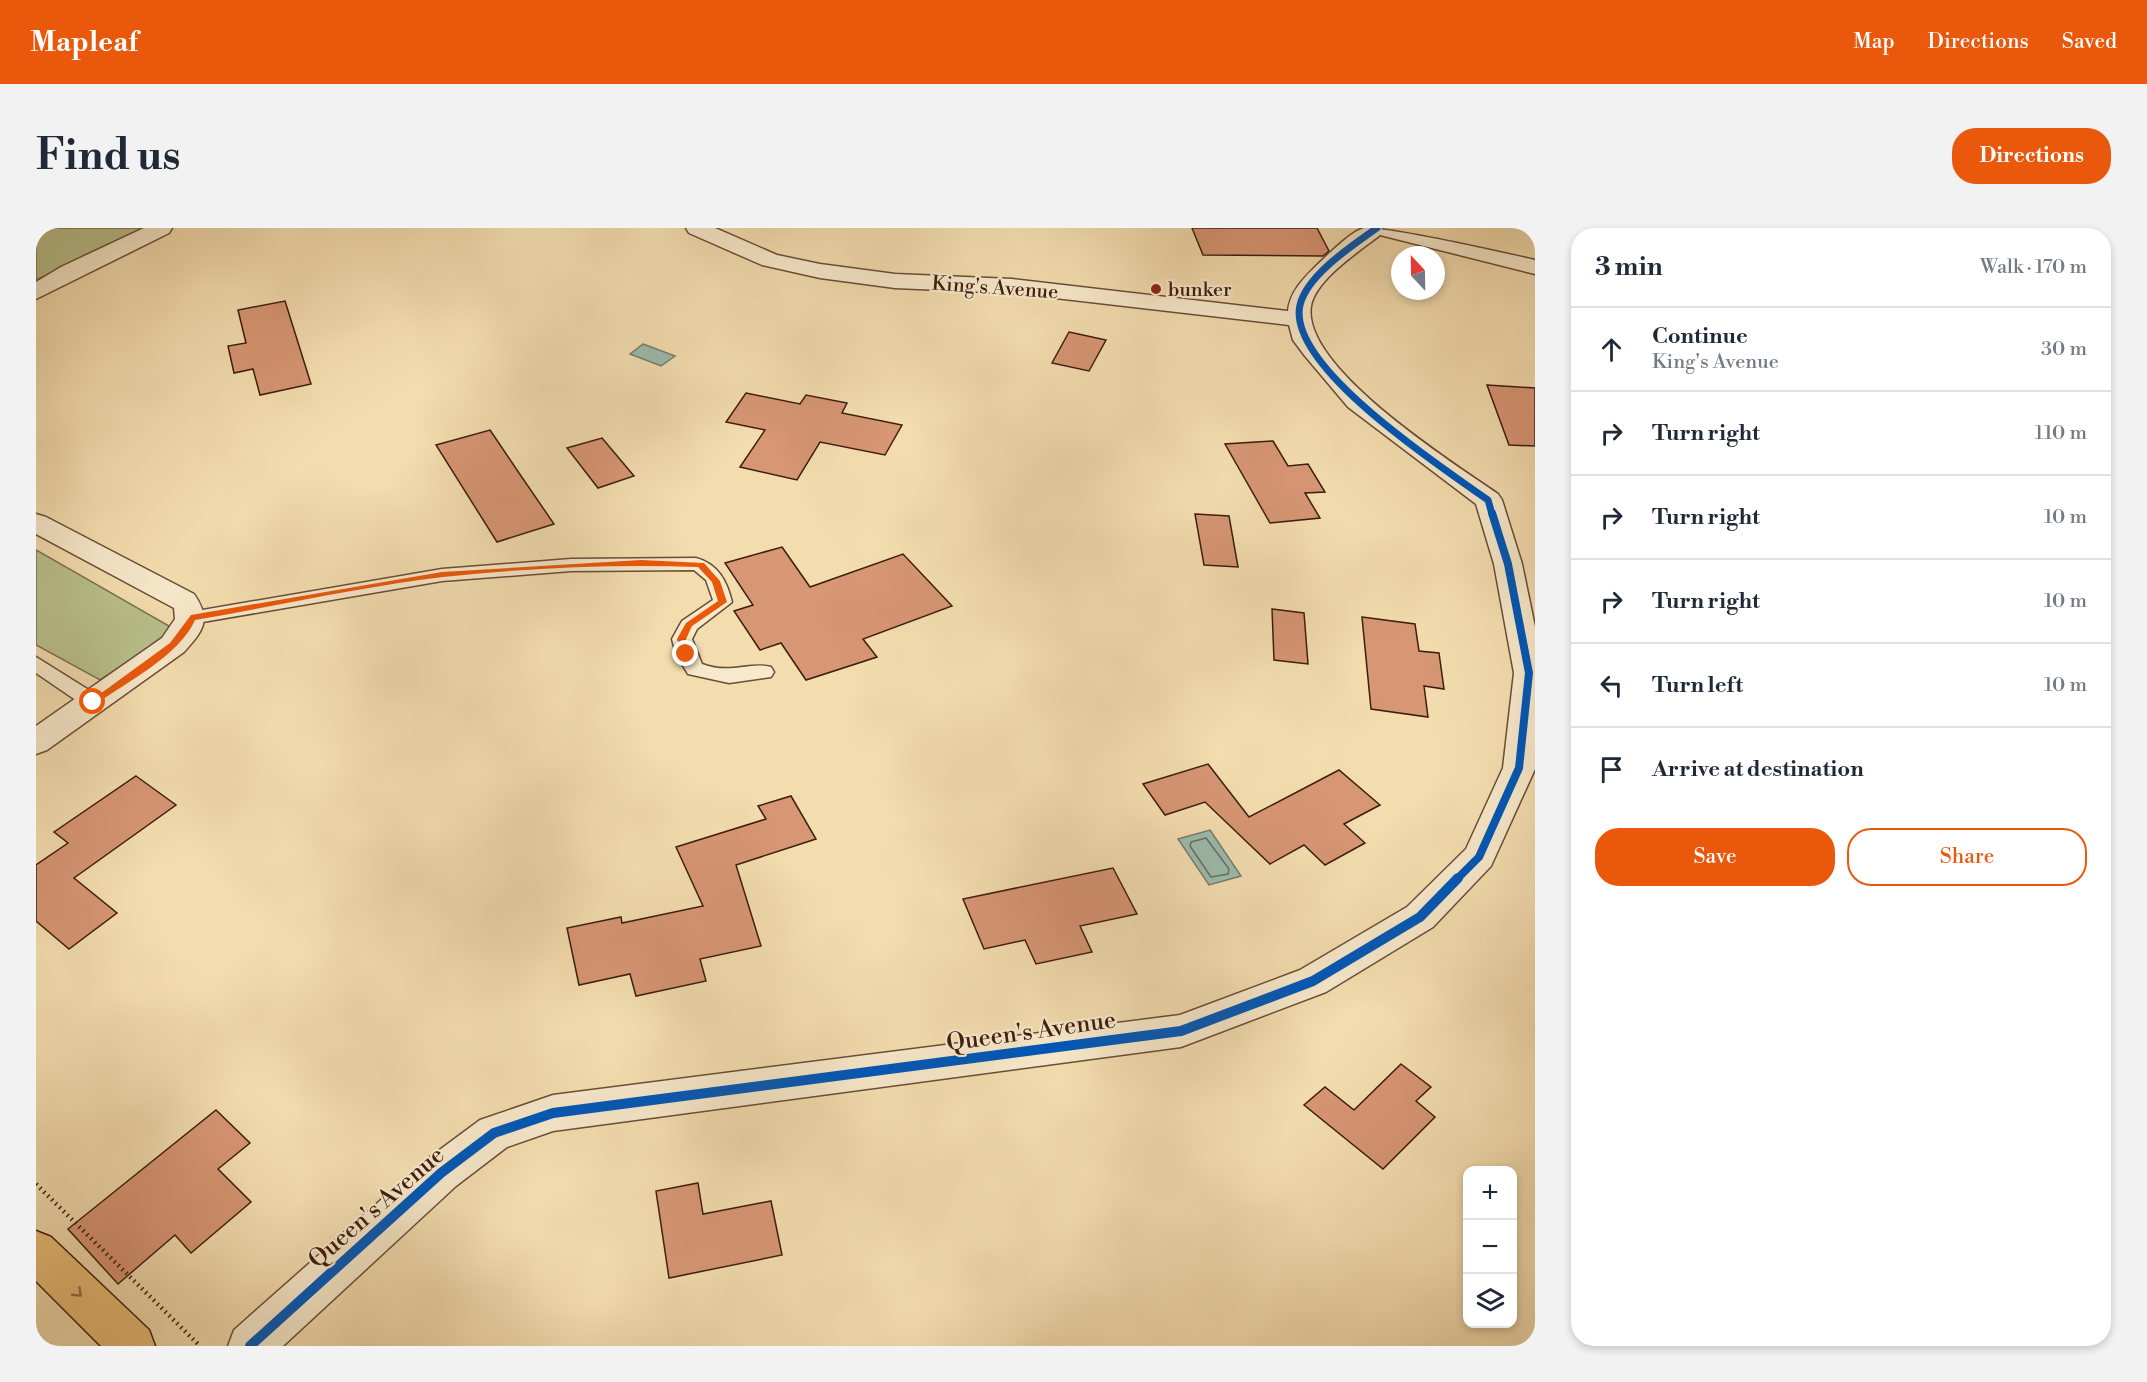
<!DOCTYPE html>
<html lang="en">
<head>
<meta charset="utf-8">
<style>
  body { margin:0; font-family:"Libre Bodoni",serif; background:#f2f2f3; color:#1f2937 }
  .controls { position:absolute; right:18px; bottom:18px; display:grid; overflow:hidden; border-radius:12px; box-shadow:0 3px 9px #0003 }
  .controls button { width:54px; height:54px; display:grid; place-items:center; padding:0; border:0; border-bottom:2px solid #e0e1e3; background:#fff; color:#1f2937; font:30px sans-serif }
  .compass { position:absolute; left:1355px; top:18px; width:54px; height:54px; border-radius:50%; background:#fff; box-shadow:0 3px 9px #0003; rotate:338deg }
  .stop { position:absolute; width:18px; height:18px; margin:-14px; border:4px solid #ea580c; border-radius:50%; background:#fff }
  .stop.end { background:#ea580c; border-color:#fff; box-shadow:0 2px 6px #0008 }
  .list { margin:0; padding:0; list-style:none }
  h2 { display:flex; justify-content:space-between; align-items:center; height:78px; margin:0; padding:0 24px; font-size:26px }
  h2 small { font-size:20px; font-weight:400; color:#747a83 }
  .list li { display:grid; grid-template-columns:39px 1fr auto; gap:18px; align-items:center; box-sizing:border-box; height:84px; padding:0 24px; border-top:2px solid #e0e1e3 }
  .list b { display:block; font-size:22px; white-space:nowrap }
  .list p { margin:0; font-size:20px; white-space:nowrap; color:#747a83 }
  .list em { font-size:20px; font-style:normal; color:#747a83 }
  .actions { display:flex; gap:12px; padding:18px 24px }
  .actions a { flex:1; padding:14px 0; border:2px solid #ea580c; border-radius:24px; text-align:center; font-size:21px; color:#ea580c }
  .actions .main { background:#ea580c; color:#fff }
  .icon { flex:none; width:33px; height:33px; fill:none; stroke:currentColor; stroke-width:2; stroke-linecap:round; stroke-linejoin:round }
  .map { position:relative; flex:none; width:1499px; height:1118px; overflow:hidden; border-radius:24px }
  header { display:flex; align-items:center; gap:36px; box-sizing:border-box; height:84px; padding:0 30px; background:#ea580c; color:#fff }
  header strong { font-size:28px }
  nav { display:flex; gap:33px; margin-inline-start:auto; font-size:21px }
  .intro { display:flex; align-items:center; justify-content:space-between; box-sizing:border-box; height:144px; padding:0 36px }
  h1 { margin:0; font-size:42px }
  .button { padding:15px 27px; border-radius:24px; background:#ea580c; color:#fff; font-size:21px; font-weight:700 }
  main { display:flex; gap:36px; padding:0 36px }
  aside { flex:1; background:#fff; border-radius:24px; box-shadow:0 3px 9px #0003 }
  .map>svg:first-child { display:block }
  .green { fill:#b9c18c; stroke:#7b6f4e; stroke-width:1.5 }
  .water { fill:#9bbbad; stroke:#757c6e; stroke-width:1.5 }
  .lines { fill:none; stroke-linecap:round; stroke-linejoin:round }
  .shore { stroke:#6c6c5e; stroke-width:1.5 }
  .building { fill:#d79674; stroke:#3d1d0f; stroke-width:1.5 }
  .lane-casing { stroke:#6a4d37; stroke-width:3 }
  .street-casing { stroke:#6a4d37; stroke-width:3 }
  .primary-casing { stroke:#3d1d0f; stroke-width:3 }
  .path { stroke:#3d1d0f; stroke-width:4.5; stroke-dasharray:1.5 4; stroke-linecap:butt }
  .lane { fill:#f7e9cb; fill-rule:evenodd }
  .street { fill:#f7e9cb; fill-rule:evenodd }
  .primary { fill:#eabe78; fill-rule:evenodd }
  .cycleway-far2-casing { stroke:#f7e9cb; stroke-width:10 }
  .cycleway-far1-casing { stroke:#f7e9cb; stroke-width:12 }
  .cycleway-casing { stroke:#f7e9cb; stroke-width:14 }
  .cycleway-far2 { stroke:#0057b8; stroke-width:7 }
  .cycleway-far1 { stroke:#0057b8; stroke-width:8 }
  .cycleway { stroke:#0057b8; stroke-width:10 }
  .oneway { stroke:#946e44 }
  .route { fill:#ea580c }
  .poi-dot { fill:#8f2418; stroke:#f7e9cb; stroke-width:2 }
  .labels { text-anchor:middle; stroke-width:4.5; stroke-linejoin:round; paint-order:stroke }
  .far-street-label { font-size:20px; fill:#3d1d0f; stroke:#f7e9cb }
  .far-poi-label { font-size:20px; fill:#3d1d0f; stroke:#f7e9cb; text-anchor:start }
  .street-label { font-size:24px; fill:#3d1d0f; stroke:#f7e9cb }
</style>
</head>
<body>
<header>
<strong>Mapleaf</strong>
<nav><a>Map</a><a>Directions</a><a>Saved</a></nav>
</header>
<div class="intro"><h1>Find us</h1><a class="button">Directions</a></div>
<main>
<div class="map">
<svg width="1499" height="1118" viewBox="0 0 1499 1118">
  <rect width="100%" height="100%" fill="#f3ddaf"/>
  <filter id="stains"><feTurbulence type="fractalNoise" baseFrequency=".00333" numOctaves="4"/><feColorMatrix values="0 0 0 0 .2 0 0 0 0 .09 0 0 0 0 .02 0 0 0 .5 -.17"/></filter>
  <radialGradient id="worn" r=".72"><stop offset=".6" stop-color="#630" stop-opacity="0"/><stop offset="1" stop-color="#630" stop-opacity=".3"/></radialGradient>
  <g class="green">
    <polygon points="0,0 108,0 0,52"/>
    <polygon points="0,322 140,402 64,452 0,417"/>
  </g>
  <g class="water">
    <polygon points="607,116 639,128 625,138 594,126"/>
    <polygon points="1174,602 1205,648 1173,657 1142,611"/>
  </g>
  <g class="lines">
    <polygon class="shore" points="1170,610 1193,641 1192,646 1175,649 1154,618 1155,614"/>
  </g>
  <g class="building">
    <polygon points="1156,0 1281,0 1293,23 1287,28 1167,27"/>
    <polygon points="249,73 275,156 224,167 217,141 198,145 192,118 210,115 202,82"/>
    <polygon points="1033,104 1070,112 1053,143 1016,135"/>
    <polygon points="1451,157 1499,160 1499,218 1473,217"/>
    <polygon points="710,165 764,176 770,167 811,175 806,185 866,197 849,227 784,214 761,252 704,239 729,202 690,194"/>
    <polygon points="454,202 483,245 518,296 461,314 400,217"/>
    <polygon points="566,210 598,248 562,260 531,220"/>
    <polygon points="1237,213 1252,238 1272,236 1289,264 1269,265 1284,290 1234,295 1189,216"/>
    <polygon points="1159,286 1193,288 1202,339 1168,337"/>
    <polygon points="746,319 774,359 867,326 916,378 827,411 841,429 770,452 745,415 724,422 698,383 717,377 689,335"/>
    <polygon points="1236,381 1268,385 1272,436 1238,432"/>
    <polygon points="1326,389 1379,396 1383,423 1403,425 1408,461 1388,458 1392,489 1335,481"/>
    <polygon points="1172,536 1213,589 1303,542 1344,577 1308,596 1329,615 1289,637 1268,617 1234,636 1169,574 1129,587 1107,556"/>
    <polygon points="100,548 140,577 38,650 81,685 33,721 0,693 0,637 32,615 18,604"/>
    <polygon points="755,568 780,611 700,637 725,718 664,731 670,753 600,768 594,746 543,757 531,700 585,689 586,695 667,678 640,619 730,591 722,578"/>
    <polygon points="1077,640 1101,686 1044,698 1056,724 1000,736 989,712 948,721 927,671"/>
    <polygon points="1365,836 1395,859 1380,873 1399,889 1347,941 1268,877 1289,859 1318,882"/>
    <polygon points="180,882 214,915 182,941 215,974 155,1025 139,1007 82,1056 32,1001"/>
    <polygon points="662,955 667,986 735,973 746,1027 633,1050 620,963"/>
  </g>
  <g class="lines">
    <g class="lane-casing">
      <g id="lane">
        <path d="M660,330C682,336 691,353 696,374L661,401L656,411L666,436C694,447 715,433 735,439L738,444L735,449L693,455L652,446L640,426L636,411L646,393L677,372L670,352L658,342L535,343L406,353L155,396L148,394L146,390L148,386L155,384L406,341L535,331Z"/>
        <polygon points="0,429 64,469 67,474 64,479 50,479 0,445"/>
      </g>
    </g>
    <g class="street-casing">
      <g id="street">
        <polygon points="108,0 136,0 133,5 0,71 0,54 25,39"/>
        <path d="M650,0H679L741,27L784,36L859,46L976,51L1252,83C1254,63 1268,50 1281,37C1292,27 1314,4 1328,0C1359,0 1463,24 1499,32V46L1344,7C1324,23 1280,51 1275,78C1265,139 1416,234 1462,266L1466,272L1486,336L1499,399V541L1455,638L1397,699L1290,764L1145,819L517,903L471,919L420,958L247,1118H192L198,1102L390,932L444,892L517,867L1144,787L1264,742L1371,679L1430,621L1467,540L1478,445L1458,336L1440,276L1312,179L1269,128L1257,112L1253,97L976,65L859,60L784,50L726,37L653,5Z"/>
        <path d="M0,286L10,289L158,366C176,392 167,403 148,424L11,522L0,526V498L126,410L139,391L138,380L0,306Z"/>
      </g>
    </g>
    <g class="primary-casing">
      <polygon id="primary" points="0,1003 15,1009 113,1102 119,1118 65,1118 0,1053"/>
    </g>
    <polyline class="path" points="0,956 164,1118"/>
    <use href="#lane" class="lane"/>
    <use href="#street" class="street"/>
    <use href="#primary" class="primary"/>
    <g class="cycleway-far2-casing">
      <path id="cycleway-far2" d="M1341,0C1317,17 1271,47 1264,77C1250,138 1407,240 1452,272L1456,286"/>
    </g>
    <g class="cycleway-far1-casing">
      <polyline id="cycleway-far1" points="1421,651 1443,629 1483,540 1493,445 1472,336 1456,285"/>
    </g>
    <g class="cycleway-casing">
      <polyline id="cycleway" points="214,1118 405,945 458,905 517,885 1145,803 1277,753 1384,689 1422,650"/>
    </g>
    <use href="#cycleway-far2" class="cycleway-far2"/>
    <use href="#cycleway-far1" class="cycleway-far1"/>
    <use href="#cycleway" class="cycleway"/>
  </g>
  <defs><path id="oneway-chevron" d="M-2-3.5L2.5 0L-2 3.5" fill="none" stroke-width="1.6" stroke-linecap="round" stroke-linejoin="round" transform="scale(1.5)"/></defs>
  <use class="oneway" href="#oneway-chevron" transform="translate(42 1065) rotate(44)"/>
  <path class="route" d="M605,332L668,335L684,353L691,374L656,398L650,411L653,428H647L641,411L650,395L682,373L676,354L662,339C577,336 491,340 407,349C324,359 241,378 159,392C144,427 91,454 60,476L53,474L134,415L155,387L406,344Z"/>
  <circle class="poi-dot" cx="1120" cy="61" r="6"/>
  <g class="labels">
    <g class="far-street-label">
      <text transform="translate(959 59) rotate(4)" y="7">King's Avenue</text>
    </g>
    <g class="far-poi-label">
      <text x="1132" y="68">bunker</text>
    </g>
    <g class="street-label">
      <text transform="translate(995 803) rotate(-8)" y="8">Queen's Avenue</text>
      <text transform="translate(340 979) rotate(-41)" y="8">Queen's Avenue</text>
    </g>
  </g>
  <rect width="100%" height="100%" filter="url(#stains)"/>
  <rect width="100%" height="100%" fill="url(#worn)"/>
</svg>
<div class="controls">
<button>+</button>
<button>−</button>
<button><svg class="icon" aria-label="layers" viewBox="0 0 24 24"><path d="M12 4l9 5-9 5-9-5zM3 14l9 5 9-5"/></svg></button>
</div>
<svg class="compass" viewBox="-18 -18 36 36"><path d="M0-13l5 13h-10z" fill="#e53935"/><path d="M0 13l5-13h-10z" fill="#747a83"/></svg>
<div class="stop" style="left:57px;top:474px"></div>
<div class="stop end" style="left:650px;top:426px"></div>
</div>
<aside>
<h2>3 min<small>Walk · 170 m</small></h2>
<ul class="list">
<li><svg class="icon" aria-label="ahead" viewBox="0 0 24 24"><path d="M12 20V5M6 11l6-6 6 6"/></svg><div><b>Continue</b><p>King's Avenue</p></div><em>30 m</em></li>
<li><svg class="icon" aria-label="right" viewBox="0 0 24 24"><path d="M7 20v-9h11M14 6l5 5-5 5"/></svg><div><b>Turn right</b></div><em>110 m</em></li>
<li><svg class="icon" aria-label="right" viewBox="0 0 24 24"><path d="M7 20v-9h11M14 6l5 5-5 5"/></svg><div><b>Turn right</b></div><em>10 m</em></li>
<li><svg class="icon" aria-label="right" viewBox="0 0 24 24"><path d="M7 20v-9h11M14 6l5 5-5 5"/></svg><div><b>Turn right</b></div><em>10 m</em></li>
<li><svg class="icon" aria-label="left" viewBox="0 0 24 24"><path d="M17 20v-9H6M10 6l-5 5 5 5"/></svg><div><b>Turn left</b></div><em>10 m</em></li>
<li><svg class="icon" aria-label="arrive" viewBox="0 0 24 24"><path d="M6 21V4h12l-3 4 3 4H6"/></svg><div><b>Arrive at destination</b></div></li>
</ul>
<div class="actions"><a class="main">Save</a><a>Share</a></div>
</aside>
</main>
</body>
</html>
